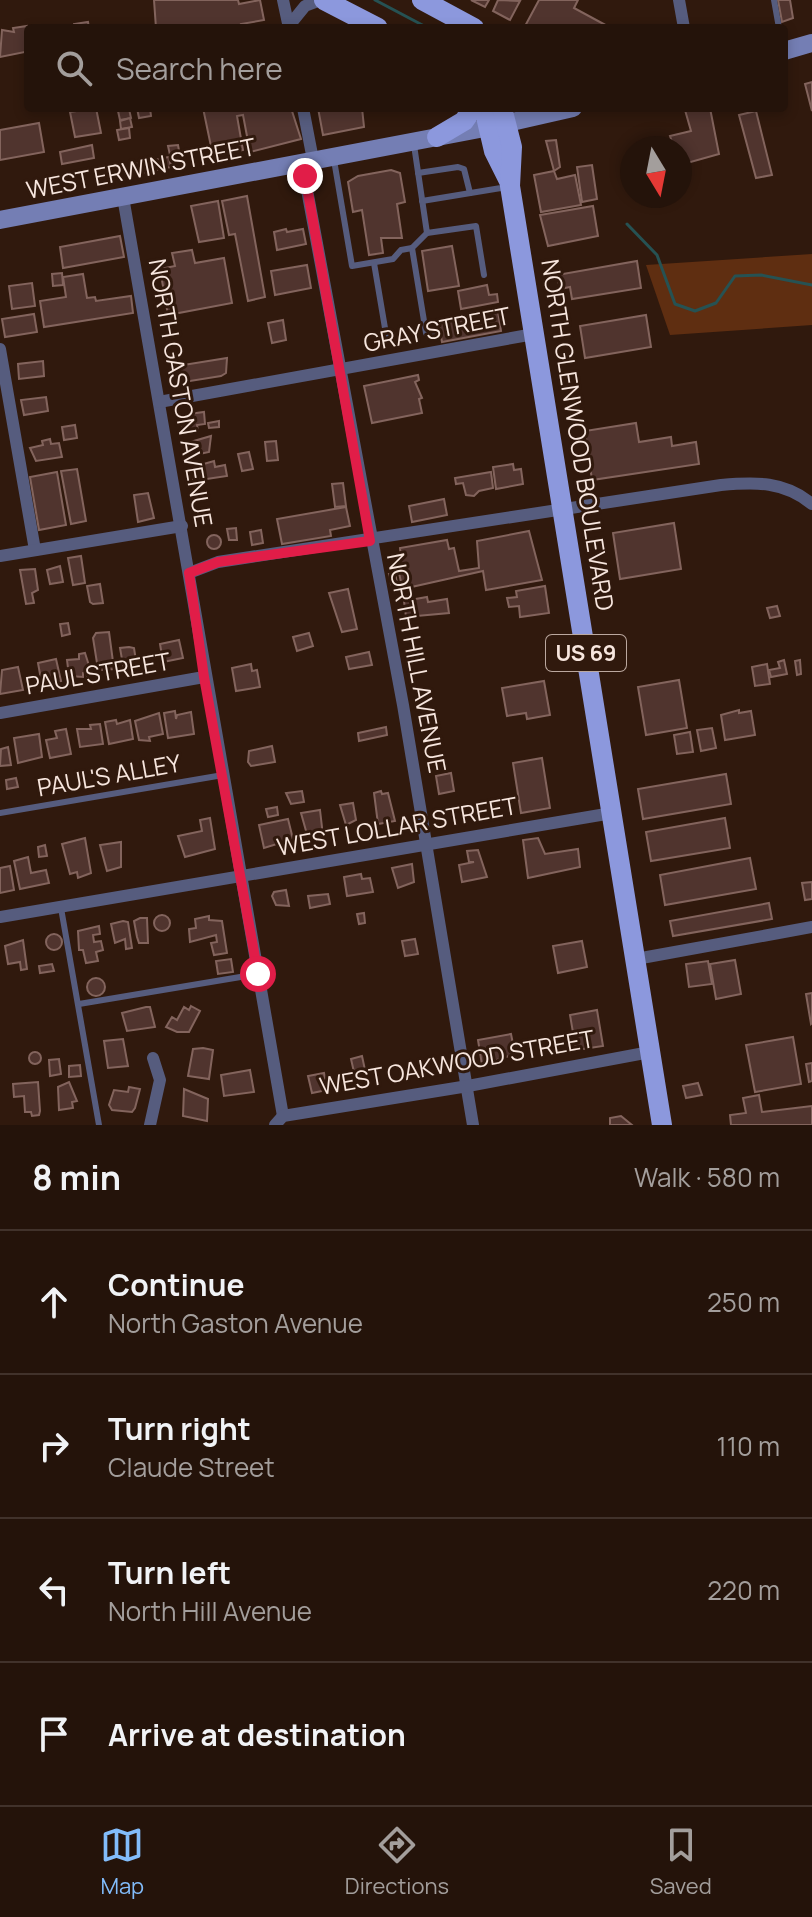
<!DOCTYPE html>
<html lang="en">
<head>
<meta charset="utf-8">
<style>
  body { margin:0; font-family:Manrope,sans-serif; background:#2c1c13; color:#f1f3f6 }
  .compass { position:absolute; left:620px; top:136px; width:72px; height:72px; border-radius:50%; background:#24130a; box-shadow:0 4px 12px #0003; rotate:170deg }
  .stop { position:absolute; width:24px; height:24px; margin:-18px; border:6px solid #e11d48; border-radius:50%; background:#fff }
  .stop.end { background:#e11d48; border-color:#fff; box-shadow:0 2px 8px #0008 }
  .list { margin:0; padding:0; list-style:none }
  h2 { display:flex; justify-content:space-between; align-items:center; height:104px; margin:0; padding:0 32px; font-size:34px }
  h2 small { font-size:26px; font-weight:400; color:#a39e9c }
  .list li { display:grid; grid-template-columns:52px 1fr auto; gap:24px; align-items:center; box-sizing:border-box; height:144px; padding:0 32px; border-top:2px solid #41322b }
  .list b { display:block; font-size:30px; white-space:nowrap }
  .list p { margin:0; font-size:26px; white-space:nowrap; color:#a39e9c }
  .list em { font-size:26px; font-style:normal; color:#a39e9c }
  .icon { flex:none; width:44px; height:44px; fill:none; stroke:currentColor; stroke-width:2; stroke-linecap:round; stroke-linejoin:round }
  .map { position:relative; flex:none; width:812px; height:1125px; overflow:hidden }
  .search { position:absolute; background:#24130a; box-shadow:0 4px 12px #0003; left:24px; right:24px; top:24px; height:88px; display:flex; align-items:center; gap:20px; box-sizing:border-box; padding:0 28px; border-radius:8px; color:#a39e9c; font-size:30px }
  .sheet { height:680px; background:#24130a }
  nav { display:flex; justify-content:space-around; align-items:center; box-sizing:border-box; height:112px; border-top:2px solid #41322b; background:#24130a; font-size:22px; color:#a39e9c }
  nav a { display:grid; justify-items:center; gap:4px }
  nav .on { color:#82bcfa }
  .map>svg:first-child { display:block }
  .green { fill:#5f2e11 }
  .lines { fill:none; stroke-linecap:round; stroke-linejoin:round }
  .stream { stroke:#265253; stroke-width:3 }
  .building { fill:#50342e; stroke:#83645d; stroke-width:2 }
  .lane { stroke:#565c7e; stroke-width:6 }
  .street { stroke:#565c7e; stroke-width:12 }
  .secondary { stroke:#747eb4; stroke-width:18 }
  .primary { stroke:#8c98dd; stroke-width:20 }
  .route { stroke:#e11d48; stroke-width:10 }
  .labels { text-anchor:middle; stroke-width:6; stroke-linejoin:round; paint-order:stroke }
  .shield { fill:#30190d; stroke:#bba89f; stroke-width:2 }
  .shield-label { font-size:22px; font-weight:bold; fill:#f7e6de }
  .street-label { font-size:24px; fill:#f7e6de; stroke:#30190d }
</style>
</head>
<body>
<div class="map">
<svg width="812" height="1125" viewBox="0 0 812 1125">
  <rect width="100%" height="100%" fill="#30190d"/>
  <polygon class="green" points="812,254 812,325 670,335 646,265"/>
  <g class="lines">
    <g class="stream">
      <polyline points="375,0 428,28"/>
      <polyline points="627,224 657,255 675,304 695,311 716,303 735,276 761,275 812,285"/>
    </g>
  </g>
  <g class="building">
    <polygon points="154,0 238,0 239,4 260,0 264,20 241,24 242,28 156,28"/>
    <polygon points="471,0 489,0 485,7"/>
    <polygon points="498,0 520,1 510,20 493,11"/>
    <polygon points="539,0 578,0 574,8 611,28 524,28"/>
    <polygon points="778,0 790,0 793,18 782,22"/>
    <polygon points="88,22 89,28 74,28 74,24"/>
    <polygon points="27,26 25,52 0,57 2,30 14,32 13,28"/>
    <polygon points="812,82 812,111 805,84"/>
    <polygon points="96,108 101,133 75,137 70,112"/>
    <polygon points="137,108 150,108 151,116 139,118"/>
    <polygon points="203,108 291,108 301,139 250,152 243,115 237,116 243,150 213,156"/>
    <polygon points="318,108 362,108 364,127 323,135"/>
    <polygon points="694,108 710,108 719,154 680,165 680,148 674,148 670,136 691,131 685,110"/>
    <polygon points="129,109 131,118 120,120 118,111"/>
    <polygon points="756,111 772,175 756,178 739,115"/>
    <polygon points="130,118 132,127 121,129 120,121"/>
    <polygon points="39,123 44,152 0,160 0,130"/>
    <polygon points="129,128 130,138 119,140 117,130"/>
    <polygon points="556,140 560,167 554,171 546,141"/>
    <polygon points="92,145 94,158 62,164 60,152"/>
    <polygon points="178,145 181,162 172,164 168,146"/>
    <polygon points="169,157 171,167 137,174 135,164"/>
    <polygon points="592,165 597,199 582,202 577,167"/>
    <polygon points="391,170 400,173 405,202 397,204 402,238 381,238 383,253 369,255 362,210 353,212 348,182 358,176"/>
    <polygon points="554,171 557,179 575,175 581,205 541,212 534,175"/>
    <polygon points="247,196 265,297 248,301 235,234 229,235 222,201"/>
    <polygon points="218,201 224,238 199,242 191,206"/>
    <polygon points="593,206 598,236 548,246 540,215"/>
    <polygon points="286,229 287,232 303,229 306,244 277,250 274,232"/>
    <polygon points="120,236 124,257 63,268 60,247"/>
    <polygon points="452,246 459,286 428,291 422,251"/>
    <polygon points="192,250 195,263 224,258 232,303 168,315 160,269 175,266 172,253"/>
    <polygon points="637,261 641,288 572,299 570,287 560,289 557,275"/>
    <polygon points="307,265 311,288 275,295 271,271"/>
    <polygon points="62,273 63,285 53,286 52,274"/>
    <polygon points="83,274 87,298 95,297 96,301 131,296 133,313 44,327 40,301 66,297 63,277"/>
    <polygon points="32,283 35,306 12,309 9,286"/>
    <polygon points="487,285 489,295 497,294 498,302 461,309 458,291"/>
    <polygon points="498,311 501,331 442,342 438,321"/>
    <polygon points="34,314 37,332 5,337 2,319"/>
    <polygon points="646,315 651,347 585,358 580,326"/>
    <polygon points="283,320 286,340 272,343 268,323"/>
    <polygon points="227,358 226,373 221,376 184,382 179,374 177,366"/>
    <polygon points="43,361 44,376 19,379 18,364"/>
    <polygon points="418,375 419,380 415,382 422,398 419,399 422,413 372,423 364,386"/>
    <polygon points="46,397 48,411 24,415 21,400"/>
    <polygon points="204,412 205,424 197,425 198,431 187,432 186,427 182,427 181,415"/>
    <polygon points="219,421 219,427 209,428 208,423"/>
    <polygon points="636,423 639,442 671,437 672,446 696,442 699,464 592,480 585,431"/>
    <polygon points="75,425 77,438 64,440 62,427"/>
    <polygon points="211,436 209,452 190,456 187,443"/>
    <polygon points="50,439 51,444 59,443 62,457 36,461 30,448 43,445 42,441"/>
    <polygon points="276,441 278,460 267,461 265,442"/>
    <polygon points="249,452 253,469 242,471 238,454"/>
    <polygon points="214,461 215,467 225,465 227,476 193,481 193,467"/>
    <polygon points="513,464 514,470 521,469 523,484 496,489 493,467"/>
    <polygon points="77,469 86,521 71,524 61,471"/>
    <polygon points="57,472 66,525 39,530 30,477"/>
    <polygon points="491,472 493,488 479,491 474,496 466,495 463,483 456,484 455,478"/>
    <polygon points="343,483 346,506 335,507 332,484"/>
    <polygon points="148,493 154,518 138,522 134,495"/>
    <polygon points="444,499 447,515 412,522 409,506"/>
    <polygon points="346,507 350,526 330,530 331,536 282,544 277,519"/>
    <polygon points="674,523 681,569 620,579 613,533"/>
    <polygon points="236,528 237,540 229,540 227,529"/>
    <polygon points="261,530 263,543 252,545 250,532"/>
    <polygon points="529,531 542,580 486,590 483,571 407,588 406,581 401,582 396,559 401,558 400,548 447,540 449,549 454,548 459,571 479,568 477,541"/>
    <circle cx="214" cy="542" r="7"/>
    <polygon points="81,556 85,583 73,585 68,558"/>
    <polygon points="60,566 63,582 50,584 47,570"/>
    <polygon points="35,569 38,590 32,593 34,603 26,604 20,570"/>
    <polygon points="395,573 397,583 391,584 389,574"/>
    <polygon points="100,584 103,603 93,604 90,602 87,586"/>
    <polygon points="545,586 549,613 520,617 519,606 509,607 507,598 517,597 516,591"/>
    <polygon points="348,589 357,629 342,632 329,593"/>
    <polygon points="427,597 428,602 447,599 449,613 406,617 404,601"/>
    <polygon points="777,606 780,616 770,618 767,608"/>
    <polygon points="68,623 70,634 62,636 60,624"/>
    <polygon points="109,632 114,669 102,670 101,662 97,663 93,638 96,633"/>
    <polygon points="309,633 313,646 297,651 293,637"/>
    <polygon points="179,640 183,658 163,662 160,644"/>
    <polygon points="129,647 134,648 137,667 124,671 120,648"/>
    <polygon points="369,652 372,665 349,669 346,657"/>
    <polygon points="85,653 92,675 87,676 86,672 83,673 83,677 69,676 67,660 79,659 79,654"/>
    <polygon points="56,659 61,681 42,685 38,663"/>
    <polygon points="784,660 787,674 771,677 769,670 780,668 778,662"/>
    <polygon points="800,660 801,674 797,675 795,661"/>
    <polygon points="251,664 252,671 257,670 260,687 236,691 232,668"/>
    <polygon points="767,664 770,684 755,686 752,667"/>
    <polygon points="18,667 23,690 0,694 2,670"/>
    <polygon points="679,680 687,728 646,735 638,687"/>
    <polygon points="544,681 550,715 527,719 526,713 507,716 502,688"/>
    <polygon points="739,710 739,713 751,711 755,735 725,740 721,715"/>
    <polygon points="175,711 176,719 177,715 191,712 194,734 168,738 164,713"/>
    <polygon points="159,713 163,734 149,737 150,741 139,740 135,721"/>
    <polygon points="116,720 117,724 130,720 133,739 109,744 105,722"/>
    <polygon points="100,724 103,744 80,747 77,729 91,729 90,725"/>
    <polygon points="386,727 387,735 359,741 358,733"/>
    <polygon points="712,728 716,748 701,751 697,730"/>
    <polygon points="66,729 71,754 50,758 46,740 57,738 55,731"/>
    <polygon points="690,732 693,752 677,754 674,735"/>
    <polygon points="39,734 42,757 18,763 14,738"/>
    <polygon points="272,746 275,762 251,766 248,762 249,751"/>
    <polygon points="8,747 11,765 0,766 1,749"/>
    <polygon points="542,758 550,808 521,813 513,763"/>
    <polygon points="451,773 454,791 439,794 436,776"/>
    <polygon points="726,774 731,804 643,819 638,789"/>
    <polygon points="16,778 18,787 7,789 6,780"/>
    <polygon points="302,791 304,802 291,804 286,793"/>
    <polygon points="381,791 382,794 388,793 395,821 378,824 374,793"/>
    <polygon points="353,803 356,820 346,825 340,805"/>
    <polygon points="277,807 278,815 268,817 266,809"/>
    <polygon points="320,810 323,836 308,838 301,813"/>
    <polygon points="210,818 215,849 185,857 178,836 202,831 200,820"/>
    <polygon points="725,818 730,848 651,861 646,832"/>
    <polygon points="288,819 293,839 264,848 259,825"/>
    <polygon points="85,838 91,873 78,878 77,872 70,874 62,844"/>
    <polygon points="538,838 545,854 578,849 580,867 528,878 523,840"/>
    <polygon points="121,842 121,867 107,871 100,845"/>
    <polygon points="45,845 47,856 39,857 38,847"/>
    <polygon points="478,850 487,877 462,882 459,865 474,862 469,862 467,851"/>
    <polygon points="28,857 31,873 46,870 49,883 20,889 14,861"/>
    <polygon points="750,858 756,889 665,905 660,875"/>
    <polygon points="412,864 414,882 398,888 392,868"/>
    <polygon points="10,866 14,890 0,893 0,868"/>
    <polygon points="361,874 362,879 370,878 373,892 347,896 344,877"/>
    <polygon points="812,882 812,899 805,900 802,883"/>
    <polygon points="286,890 289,906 276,905 272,896 274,892"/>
    <polygon points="328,894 330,904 310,908 308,896"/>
    <polygon points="769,903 772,919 673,936 670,921"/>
    <polygon points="364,913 365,923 359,924 357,914"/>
    <circle cx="162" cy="923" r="8"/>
    <polygon points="209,916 209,920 222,921 227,953 214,955 211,943 217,942 216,935 190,942 189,929 196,928 195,919"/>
    <polygon points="140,918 147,918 148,943 139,943 137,937 134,921"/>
    <polygon points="123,921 128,922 132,948 126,949 125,939 115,943 111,924"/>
    <polygon points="99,926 100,934 93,935 94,942 101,941 103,950 96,952 98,961 86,963 83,950 79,950 78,931"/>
    <circle cx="54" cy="942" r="8"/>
    <polygon points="415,939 418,954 405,956 402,941"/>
    <polygon points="23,940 27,969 21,970 20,962 8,964 5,946"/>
    <polygon points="582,941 587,967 558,973 553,946"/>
    <polygon points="231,959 233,972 218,974 216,961"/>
    <polygon points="735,960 741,994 716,999 710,964"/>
    <polygon points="708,961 712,984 689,987 686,964"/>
    <polygon points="52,964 54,971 40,973 39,966"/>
    <circle cx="96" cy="987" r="9"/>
    <polygon points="812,993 812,1023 811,1024 806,994"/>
    <polygon points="191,1006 200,1011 189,1032 177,1032 166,1027 172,1017 177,1020 184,1007 189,1010"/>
    <polygon points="146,1007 150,1007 155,1027 127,1031 122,1013"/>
    <polygon points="597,1010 603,1046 576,1050 570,1015"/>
    <polygon points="511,1034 515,1054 482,1065 478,1040"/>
    <polygon points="793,1037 801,1084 755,1092 746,1045"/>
    <polygon points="123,1039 128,1066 108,1068 104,1041"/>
    <polygon points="203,1048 213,1050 209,1079 188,1076 193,1049"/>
    <circle cx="35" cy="1058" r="6"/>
    <polygon points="362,1056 365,1070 354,1072 351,1059"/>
    <polygon points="59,1059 61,1074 50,1076 49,1060"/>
    <polygon points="812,1063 812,1081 809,1082 806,1064"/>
    <polygon points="80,1065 81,1076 69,1077 69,1066"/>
    <polygon points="250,1070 254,1092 224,1096 221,1075"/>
    <polygon points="324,1073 327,1090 312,1093 308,1076"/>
    <polygon points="38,1082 40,1111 39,1115 32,1116 31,1112 25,1112 24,1096 14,1097 13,1084"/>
    <polygon points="69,1082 77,1101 72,1102 73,1108 59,1110 58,1087"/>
    <polygon points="698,1083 702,1095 686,1098 683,1086"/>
    <polygon points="129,1087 140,1089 135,1108 132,1112 112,1110 109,1105 114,1090 128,1092"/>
    <polygon points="184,1089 208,1099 207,1121 183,1116"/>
    <polygon points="759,1095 762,1112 812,1106 812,1125 731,1125 730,1115 746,1113 743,1098"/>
    <polygon points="621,1116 632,1125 610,1125 610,1118"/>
  </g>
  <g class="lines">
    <g class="lane">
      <polyline points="774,0 779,28"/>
      <polyline points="414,145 427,233 476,226 484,275"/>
      <polyline points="334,160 352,266 393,259 401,250 412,248"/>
      <polyline points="418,173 458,167 464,169 470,193"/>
      <polyline points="422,201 507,187"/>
      <polyline points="427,233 412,248 426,333 436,331"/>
      <polyline points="374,263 386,334"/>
      <polyline points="0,813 223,775"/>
      <polyline points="61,908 99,1125"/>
      <polyline points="79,1004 258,974"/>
    </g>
    <g class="street">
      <polyline points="283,0 289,28"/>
      <polyline points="679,0 684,28"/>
      <polyline points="288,27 305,6 321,0"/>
      <polyline points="303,108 313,160"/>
      <polyline points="302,163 403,705 473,1125"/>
      <polyline points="123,197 283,1116"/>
      <polyline points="0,349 35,550"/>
      <polyline points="159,402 534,334"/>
      <polyline points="0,556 182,526"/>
      <path d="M189,573L218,562L721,485C756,482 784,481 812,504"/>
      <polyline points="0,713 204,677"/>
      <polyline points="0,917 612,813"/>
      <polyline points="636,959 812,927"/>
      <polyline points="150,1125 160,1080 153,1058"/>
      <polyline points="275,1125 283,1116 468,1086 650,1052"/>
    </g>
    <g class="secondary">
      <polyline points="784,51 812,43"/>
      <polyline points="0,220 490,127 573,108"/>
    </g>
    <g class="primary">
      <polyline points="324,0 378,28"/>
      <polyline points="422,0 474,28"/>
      <polyline points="484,108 494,151 509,181"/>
      <polyline points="502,108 512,147 510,186 662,1125"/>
      <polyline points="437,137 464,121 473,108"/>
    </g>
  </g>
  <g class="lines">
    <polyline class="route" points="258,974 204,677 189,573 218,562 370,541 305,176"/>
  </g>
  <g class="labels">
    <rect class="shield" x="546" y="635" width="80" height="36" rx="6"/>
    <g class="shield-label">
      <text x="586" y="661">US 69</text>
    </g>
    <g class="street-label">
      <text transform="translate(141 169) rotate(-11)" y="8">WEST ERWIN STREET</text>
      <text transform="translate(437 330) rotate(-11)" y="8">GRAY STREET</text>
      <text transform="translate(180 393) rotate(80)" y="8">NORTH GASTON AVENUE</text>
      <text transform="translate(577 435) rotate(81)" y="8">NORTH GLENWOOD BOULEVARD</text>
      <text transform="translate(416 663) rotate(79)" y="8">NORTH HILL AVENUE</text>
      <text transform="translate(98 674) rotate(-10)" y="8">PAUL STREET</text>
      <text transform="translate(109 776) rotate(-10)" y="8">PAUL'S ALLEY</text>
      <text transform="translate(397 827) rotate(-10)" y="8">WEST LOLLAR STREET</text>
      <text transform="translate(457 1063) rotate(-10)" y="8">WEST OAKWOOD STREET</text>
    </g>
  </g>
</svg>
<svg class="compass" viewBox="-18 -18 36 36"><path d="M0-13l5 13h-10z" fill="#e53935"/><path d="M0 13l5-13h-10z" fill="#a39e9c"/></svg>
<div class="stop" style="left:258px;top:974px"></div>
<div class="stop end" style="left:305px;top:176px"></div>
<div class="search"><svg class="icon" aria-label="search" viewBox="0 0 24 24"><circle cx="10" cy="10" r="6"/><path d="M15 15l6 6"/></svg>Search here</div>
</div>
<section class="sheet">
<h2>8 min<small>Walk · 580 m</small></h2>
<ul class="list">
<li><svg class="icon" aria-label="ahead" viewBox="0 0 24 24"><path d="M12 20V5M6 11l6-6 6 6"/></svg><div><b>Continue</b><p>North Gaston Avenue</p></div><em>250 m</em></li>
<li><svg class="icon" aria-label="right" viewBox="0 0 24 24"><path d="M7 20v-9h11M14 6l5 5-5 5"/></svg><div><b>Turn right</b><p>Claude Street</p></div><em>110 m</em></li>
<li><svg class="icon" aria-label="left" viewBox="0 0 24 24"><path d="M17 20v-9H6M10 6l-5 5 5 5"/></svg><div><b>Turn left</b><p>North Hill Avenue</p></div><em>220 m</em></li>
<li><svg class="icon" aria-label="arrive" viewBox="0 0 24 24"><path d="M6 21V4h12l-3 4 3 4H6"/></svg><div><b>Arrive at destination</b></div></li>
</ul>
</section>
<nav>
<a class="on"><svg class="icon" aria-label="map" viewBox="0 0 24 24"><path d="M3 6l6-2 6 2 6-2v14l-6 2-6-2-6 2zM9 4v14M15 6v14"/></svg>Map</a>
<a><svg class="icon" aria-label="directions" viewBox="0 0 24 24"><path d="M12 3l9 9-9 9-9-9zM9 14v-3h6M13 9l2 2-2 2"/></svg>Directions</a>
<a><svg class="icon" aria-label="saved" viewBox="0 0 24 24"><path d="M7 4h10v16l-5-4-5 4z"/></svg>Saved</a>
</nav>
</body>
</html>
